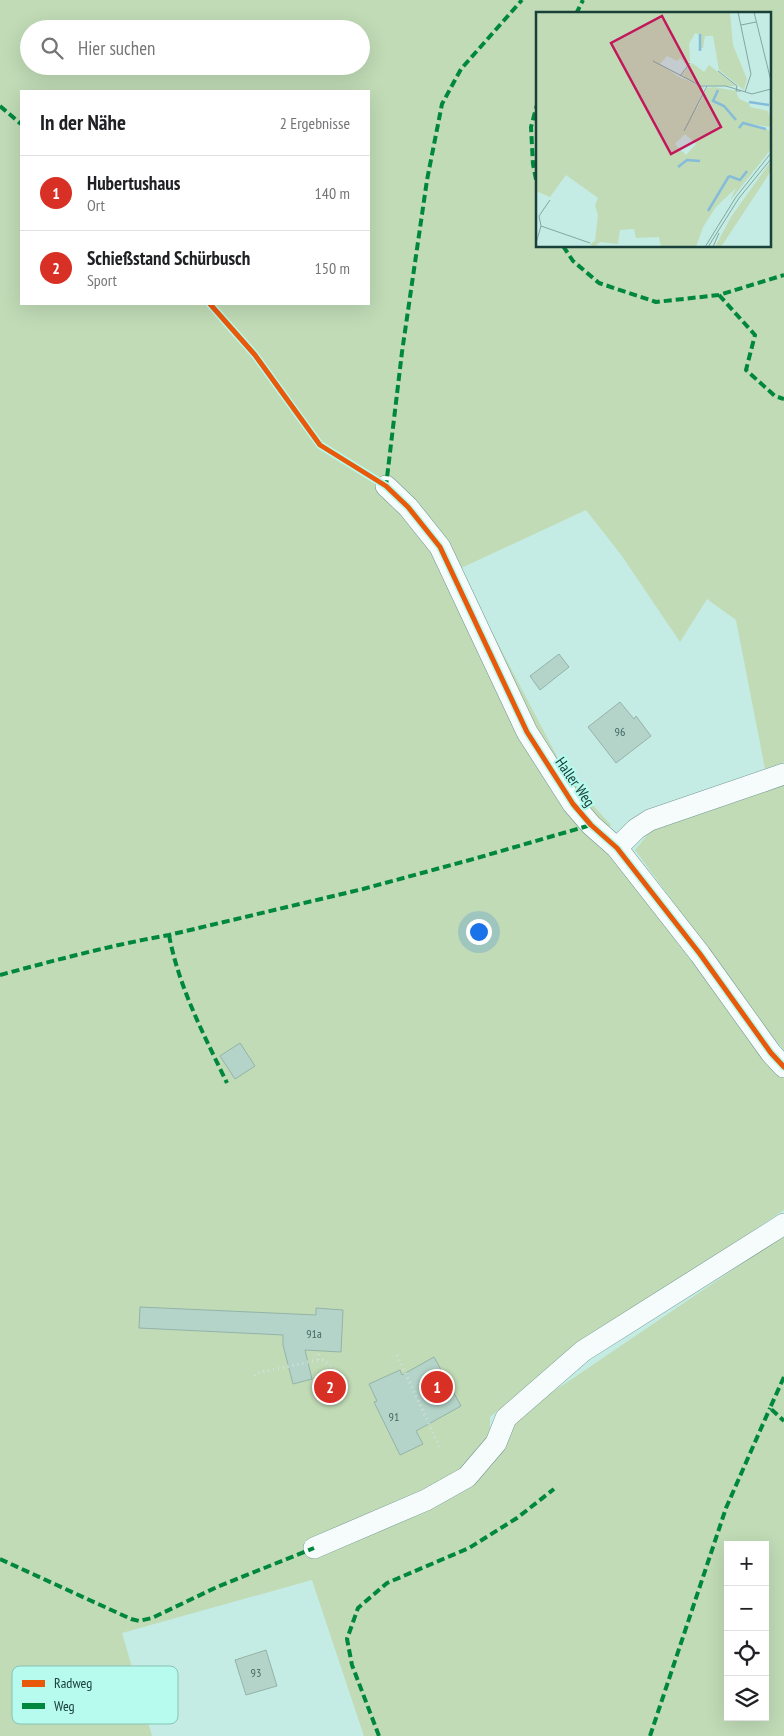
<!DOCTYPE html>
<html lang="de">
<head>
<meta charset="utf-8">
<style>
  body { margin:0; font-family:"PT Sans Narrow",sans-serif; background:#f6f6f6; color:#202124 }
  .controls { position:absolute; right:15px; bottom:15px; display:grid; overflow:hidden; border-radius:0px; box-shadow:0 5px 20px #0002 }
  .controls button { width:45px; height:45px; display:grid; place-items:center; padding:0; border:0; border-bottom:1px solid #e0e0e0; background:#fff; color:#202124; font:25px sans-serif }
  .you { position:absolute; left:478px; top:931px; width:18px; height:18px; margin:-12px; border:4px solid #fff; border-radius:50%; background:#1a73e8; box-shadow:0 0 0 8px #1a73e833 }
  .badge { display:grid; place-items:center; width:32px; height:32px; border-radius:50%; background:#d93025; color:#fff; font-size:16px; font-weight:700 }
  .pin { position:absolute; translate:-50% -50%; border:2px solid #fff; box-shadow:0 1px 5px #0006 }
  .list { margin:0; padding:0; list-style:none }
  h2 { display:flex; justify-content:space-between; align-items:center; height:65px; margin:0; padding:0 20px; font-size:21px }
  h2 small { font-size:16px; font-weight:400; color:#757577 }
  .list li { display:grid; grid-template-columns:32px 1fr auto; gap:15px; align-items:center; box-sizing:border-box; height:75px; padding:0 20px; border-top:1px solid #e0e0e0 }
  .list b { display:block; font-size:19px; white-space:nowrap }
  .list p { margin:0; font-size:16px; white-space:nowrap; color:#757577 }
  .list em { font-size:16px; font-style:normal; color:#757577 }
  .icon { flex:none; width:28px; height:28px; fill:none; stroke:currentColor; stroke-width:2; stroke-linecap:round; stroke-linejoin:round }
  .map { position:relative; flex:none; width:784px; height:1736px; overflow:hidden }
  .search { position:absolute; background:#fff; box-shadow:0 5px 20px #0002; left:20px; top:20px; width:350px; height:55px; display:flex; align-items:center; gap:12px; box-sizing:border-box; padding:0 18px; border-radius:28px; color:#757577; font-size:19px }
  .panel { position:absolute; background:#fff; box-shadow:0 5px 20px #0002; left:20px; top:90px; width:350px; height:215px; border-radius:0px }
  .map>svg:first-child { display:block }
  .green { fill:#c0dbb6; fill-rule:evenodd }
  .building { fill:#b4d4c9; stroke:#94b3a9 }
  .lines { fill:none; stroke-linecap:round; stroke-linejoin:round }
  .minor-casing { stroke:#6f9790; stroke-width:22 }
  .path { stroke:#d4e1de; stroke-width:3; stroke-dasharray:1 4; stroke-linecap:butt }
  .minor { stroke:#f6fcfb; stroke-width:21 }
  .quiet { stroke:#00873e; stroke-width:4; stroke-dasharray:8 4; stroke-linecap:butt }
  .cycleway-casing { stroke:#b6fbed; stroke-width:8 }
  .cycleway { stroke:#e8590c; stroke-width:5 }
  .labels { text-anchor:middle; stroke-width:4.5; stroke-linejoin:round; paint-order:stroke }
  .number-label { font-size:12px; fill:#436760 }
  .street-label { font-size:15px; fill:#1a403a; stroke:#b6fbed }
  .inset-river { fill:none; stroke:#85bcd9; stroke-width:2.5 }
  .inset-road { fill:none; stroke:#81a7a0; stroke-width:1 }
  .view { fill:#c2185b; fill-opacity:0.15; stroke:#c2185b; stroke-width:2.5 }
  .inset-edge { fill:none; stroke:#1a403a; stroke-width:2.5 }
  .key { fill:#b6fbed; stroke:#87c3b7; stroke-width:1 }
  .key-label { font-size:14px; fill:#1a403a }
</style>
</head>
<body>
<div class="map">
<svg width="784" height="1736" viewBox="0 0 784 1736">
  <rect width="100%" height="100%" fill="#c5ece4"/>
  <g class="green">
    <path d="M0,0H784V762L765,769L736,620L707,599L680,642L622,556L586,510L459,569L563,768L589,801L611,825L596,842L616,862L759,1050L784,1078V1210L592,1337L565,1357L490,1417V1432L569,1381L784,1235V1736H364L312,1580L122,1633L152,1736H0ZM538,14H770V246H538ZM29,29H361V66H29ZM21,91H369V304H21ZM728,1545H765V1717H728Z"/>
    <polygon points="784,783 784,1050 773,1037 635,850 658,822"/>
  </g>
  <g class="building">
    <polygon points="559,654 569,667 540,690 530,676"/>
    <polygon points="620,702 634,719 636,716 651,736 616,763 588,727"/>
    <polygon points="240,1043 255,1066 235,1079 220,1056"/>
    <polygon points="140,1307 316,1315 316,1308 343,1310 341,1352 305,1350 312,1379 293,1384 283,1345 283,1335 139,1328"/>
    <polygon points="434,1357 461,1406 416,1431 423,1444 400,1455 374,1402 377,1401 369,1384 400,1370 402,1375"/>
    <polygon points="266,1650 277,1686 246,1695 235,1660"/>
  </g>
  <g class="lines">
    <g class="minor-casing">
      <g id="minor">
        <polyline points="386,486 408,507 440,547 527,732 573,804 591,825 617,848 700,954 771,1053 784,1067"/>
        <polyline points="617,848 636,829 650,820 784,774"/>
        <polyline points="314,1548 426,1500 467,1477 496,1443 506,1418 583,1351 784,1224"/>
      </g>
    </g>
    <g class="path">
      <polyline points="397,1355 440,1448"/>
      <polyline points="318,1360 319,1351"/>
      <polyline points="255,1376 257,1373 318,1360 323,1360 344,1377"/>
    </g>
    <use href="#minor" class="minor"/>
    <g class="quiet">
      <polyline points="576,14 583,0"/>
      <polyline points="538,101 531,127 533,164 538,190"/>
      <polyline points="0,106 21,124"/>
      <polyline points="563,246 573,261 599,283 656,302 719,295 784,275"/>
      <polyline points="719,295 755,335 746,370 775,396 784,399"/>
      <polyline points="384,485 386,486 402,352 427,180 442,104 461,69 522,0"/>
      <path d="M169,935C179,988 204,1035 227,1083"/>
      <path d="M0,975C56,960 112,945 169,935L363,889L477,858L591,825"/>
      <polyline points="784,1377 770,1408 784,1421"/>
      <polyline points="0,1559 131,1619 139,1621 152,1618 217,1587 314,1548"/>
      <polyline points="379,1736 352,1665 347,1639 358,1608 387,1583 469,1548 517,1518 554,1489"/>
      <polyline points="650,1736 726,1508 770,1408"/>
    </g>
    <g class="cycleway-casing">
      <polyline id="cycleway" points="210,304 255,355 320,445 386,486 408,507 440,547 527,732 573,804 591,825 617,848 700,954 771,1053 784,1067"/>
    </g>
    <use href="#cycleway" class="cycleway"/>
  </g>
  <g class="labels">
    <g class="number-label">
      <text x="620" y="736">96</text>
      <text x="314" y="1338">91a</text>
      <text x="394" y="1421">91</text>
      <text x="256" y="1677">93</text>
    </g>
    <g class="street-label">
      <text transform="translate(575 782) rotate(55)" y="5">Haller Weg</text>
    </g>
  </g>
  <g transform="translate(536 12)">
    <rect width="235" height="235" fill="#c5ece4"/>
    <path d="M0,0H194L197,33L211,67L208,78L183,58L177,24H169L167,36H163L164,23L159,21L153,32L154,50L151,54L144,46L141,49L131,44L124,52L143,65L168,75L159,100L171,76L178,75L200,79L203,87L213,91L214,95L232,99L233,105L235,92V115L215,112L235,119V137L194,189L200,176L180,195L167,215L160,235H125L123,225L100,226L98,217L84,218L82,232L64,230L58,235L54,232L59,229L62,203L59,193L62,186L30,163L14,185L0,179ZM149,122L160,132L150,143L139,132ZM156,51L168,60L173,53L200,74L165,73L145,64ZM235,149V159L185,235H179L195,205Z" fill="#c0dbb6" fill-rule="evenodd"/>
    <path class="inset-river" d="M164,39V22M182,78L177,89L188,94L200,108M213,90L233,93M203,116L207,111L230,117M142,155L151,148L164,149M193,164L204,168L211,159M172,199L193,164"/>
    <path class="inset-road" d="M202,0L215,62L209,80M218,0L235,69M205,13L220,10M117,49L165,74H190L216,82L235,77M182,59L201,74L200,79H205M144,64L154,51M148,119L171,74M5,214L54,231M5,214L3,204L14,188M0,231L5,214M169,235L200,185L235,141M172,235L203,186L235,147M177,235L183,221"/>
    <path class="view" d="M126,4L185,115L135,142L75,31Z"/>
    <rect width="235" height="235" class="inset-edge"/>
  </g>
  <rect x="12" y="1666" width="166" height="58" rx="8" class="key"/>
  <rect x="22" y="1680" width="23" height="7" fill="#e8590c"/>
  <rect x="22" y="1703" width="23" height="6" fill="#00873e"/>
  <g class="key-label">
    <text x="54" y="1688">Radweg</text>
    <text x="54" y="1711">Weg</text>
  </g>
</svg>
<div class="controls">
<button>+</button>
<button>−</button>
<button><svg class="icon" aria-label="locate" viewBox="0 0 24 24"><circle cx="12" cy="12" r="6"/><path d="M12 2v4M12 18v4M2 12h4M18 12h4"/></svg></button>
<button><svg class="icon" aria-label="layers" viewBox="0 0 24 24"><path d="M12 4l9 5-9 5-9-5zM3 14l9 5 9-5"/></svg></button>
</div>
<div class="you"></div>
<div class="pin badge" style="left:437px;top:1387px">1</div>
<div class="pin badge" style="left:330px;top:1387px">2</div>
<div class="search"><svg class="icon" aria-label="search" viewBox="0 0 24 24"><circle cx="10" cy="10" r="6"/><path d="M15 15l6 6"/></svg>Hier suchen</div>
<section class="panel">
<h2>In der Nähe<small>2 Ergebnisse</small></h2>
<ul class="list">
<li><span class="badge">1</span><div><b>Hubertushaus</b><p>Ort</p></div><em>140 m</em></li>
<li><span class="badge">2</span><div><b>Schießstand Schürbusch</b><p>Sport</p></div><em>150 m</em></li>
</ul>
</section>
</div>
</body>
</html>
